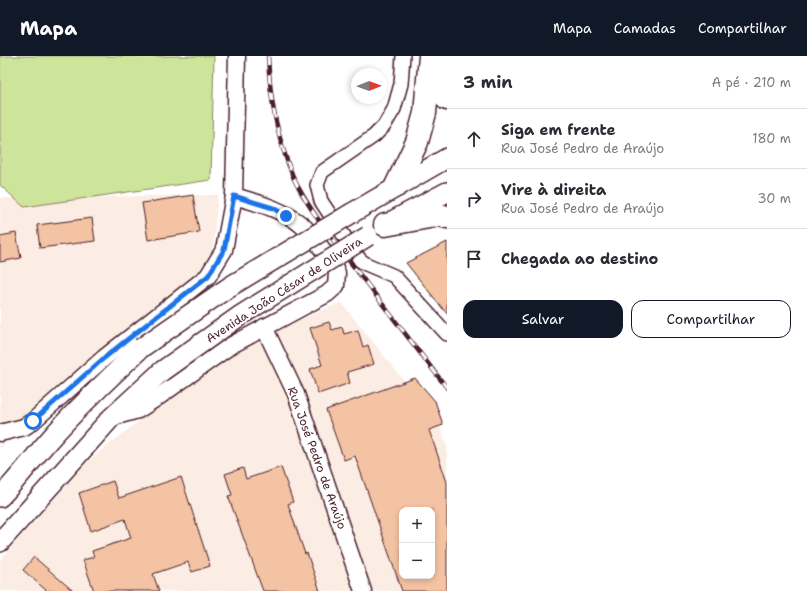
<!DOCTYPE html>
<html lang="pt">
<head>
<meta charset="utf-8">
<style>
  body { margin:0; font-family:"Shantell Sans",sans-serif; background:#f7f7f7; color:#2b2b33 }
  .controls { position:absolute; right:12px; bottom:12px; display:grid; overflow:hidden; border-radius:8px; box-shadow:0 2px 6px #0003 }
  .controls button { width:36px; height:36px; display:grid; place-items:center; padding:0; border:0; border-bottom:1px solid #e1e1e2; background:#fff; color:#2b2b33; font:20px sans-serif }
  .compass { position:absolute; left:351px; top:12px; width:36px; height:36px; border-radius:50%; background:#fff; box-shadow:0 2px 6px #0003; rotate:89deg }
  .stop { position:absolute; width:12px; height:12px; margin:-9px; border:3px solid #1a73e8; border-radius:50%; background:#fff }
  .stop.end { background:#1a73e8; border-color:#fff; box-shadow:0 1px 4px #0008 }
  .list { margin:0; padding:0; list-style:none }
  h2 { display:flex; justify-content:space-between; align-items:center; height:52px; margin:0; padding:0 16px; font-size:17px }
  h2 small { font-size:13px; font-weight:400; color:#7c7c81 }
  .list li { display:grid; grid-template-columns:26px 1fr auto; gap:12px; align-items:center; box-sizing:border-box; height:60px; padding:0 16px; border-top:1px solid #e1e1e2 }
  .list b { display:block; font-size:15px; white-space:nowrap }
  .list p { margin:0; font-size:13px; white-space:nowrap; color:#7c7c81 }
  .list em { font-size:13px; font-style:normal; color:#7c7c81 }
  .actions { display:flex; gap:8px; padding:12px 16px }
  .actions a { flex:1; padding:9px 0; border:1px solid #111827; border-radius:12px; text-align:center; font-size:14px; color:#111827 }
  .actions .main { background:#111827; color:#fff }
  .icon { flex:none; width:22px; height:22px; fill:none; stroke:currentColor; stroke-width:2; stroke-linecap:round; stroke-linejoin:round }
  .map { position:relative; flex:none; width:447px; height:535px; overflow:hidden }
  header { display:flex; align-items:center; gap:24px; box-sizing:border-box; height:56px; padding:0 20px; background:#111827; color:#fff }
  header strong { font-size:19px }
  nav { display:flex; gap:22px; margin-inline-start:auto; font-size:14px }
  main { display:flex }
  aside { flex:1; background:#fff }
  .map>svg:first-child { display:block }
  .built { fill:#fbede3; fill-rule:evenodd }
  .green { fill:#cde59a; stroke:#8c8262 }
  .building { fill:#f3c3a3; stroke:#4a1f2b; fill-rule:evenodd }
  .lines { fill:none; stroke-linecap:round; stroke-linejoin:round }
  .minor-casing { stroke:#4a1f2b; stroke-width:16 }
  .tertiary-casing { stroke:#4a1f2b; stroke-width:19 }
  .secondary-casing { stroke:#4a1f2b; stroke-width:22 }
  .trunk-casing { stroke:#4a1f2b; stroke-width:25 }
  .minor { stroke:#fff; stroke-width:13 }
  .tertiary { stroke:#fff; stroke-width:16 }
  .secondary { stroke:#fff; stroke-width:19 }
  .trunk { stroke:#fff; stroke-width:22 }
  .rail-casing { stroke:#4a1f2b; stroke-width:4.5 }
  .rail { stroke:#fff; stroke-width:3; stroke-dasharray:9; stroke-linecap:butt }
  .secondary-bridge-casing { stroke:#4a1f2b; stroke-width:22; stroke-linecap:butt }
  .secondary-bridge { stroke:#fff; stroke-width:19 }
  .route { stroke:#1a73e8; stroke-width:5 }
  .labels { text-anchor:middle; stroke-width:4; stroke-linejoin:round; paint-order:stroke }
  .street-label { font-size:12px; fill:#4a1f2b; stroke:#fff }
</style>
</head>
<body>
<header>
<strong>Mapa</strong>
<nav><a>Mapa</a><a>Camadas</a><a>Compartilhar</a></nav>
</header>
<main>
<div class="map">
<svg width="447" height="535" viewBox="0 0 447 535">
  <rect width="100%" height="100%" fill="#fff"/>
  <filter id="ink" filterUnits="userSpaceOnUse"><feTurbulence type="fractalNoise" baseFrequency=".025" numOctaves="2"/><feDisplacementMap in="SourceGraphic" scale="8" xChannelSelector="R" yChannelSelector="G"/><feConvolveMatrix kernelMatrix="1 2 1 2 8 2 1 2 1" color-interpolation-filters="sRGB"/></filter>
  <g filter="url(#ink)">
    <g class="built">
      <polygon points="218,139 211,211 24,365 0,393 0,142"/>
      <path d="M341,246L440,370L447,391V535H0V504L86,407L227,295ZM402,454H432V520H402Z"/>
    </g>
    <polygon class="green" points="0,0 214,0 211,124 24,151 0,129"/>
    <g class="building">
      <polygon points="193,139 199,176 148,184 142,147"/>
      <polygon points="92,162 95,185 40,192 37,169"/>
      <polygon points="16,177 21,202 0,206 0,180"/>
      <polygon points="447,186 447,258 406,207"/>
      <polygon points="329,266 332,274 342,271 344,278 358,274 363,291 368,289 374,308 347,316 350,327 318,338 310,313 322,309 310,272"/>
      <path d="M415,322L435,345L443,369L429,374L447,426V535H402L355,400L344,404L326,354ZM402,454H432V520H402Z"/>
      <polygon points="281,411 293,446 288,448 305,498 307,497 320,535 263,535 228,440 232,439 225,418 243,412 246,423"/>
      <polygon points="181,421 210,510 192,516 188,506 153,518 159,535 94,535 83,504 94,501 92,495 131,482 125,463 91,475 79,437 113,425 119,442"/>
      <polygon points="34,501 73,535 47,535 23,514"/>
    </g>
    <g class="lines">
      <g class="minor-casing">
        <polyline id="minor" points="403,0 401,28 394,53 384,70 374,80 322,116 317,129 321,145 360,204 366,208 394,220 447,278"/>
      </g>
      <g class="tertiary-casing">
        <g id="tertiary">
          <polyline points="264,271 296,338 363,535"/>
          <path d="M113,361L138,354L161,339L230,290L327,238L336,230L337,217L334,210C325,198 316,182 304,171C285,154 258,147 234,140"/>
          <polyline points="0,377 24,371 33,365 104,302 208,220 224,194 234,140 237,0"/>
        </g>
      </g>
      <g class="secondary-casing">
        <g id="secondary">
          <polyline points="352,157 447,102"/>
          <polyline points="394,164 447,136"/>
          <path d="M0,441C18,423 33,402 50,383C78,351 110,321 141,292"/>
          <polyline points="0,486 111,362 162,315"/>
        </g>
      </g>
      <g class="trunk-casing">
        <g id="trunk">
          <polyline points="445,0 442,25 447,43"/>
          <polyline points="396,130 417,86 425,57 430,0"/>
          <polyline points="385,169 440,159 447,161"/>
        </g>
      </g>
      <use href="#minor" class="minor"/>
      <use href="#tertiary" class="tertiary"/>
      <use href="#secondary" class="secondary"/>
      <use href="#trunk" class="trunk"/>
      <g class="rail-casing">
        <path id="rail" d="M268,0C270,44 277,82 294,123C303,142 315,159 327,176L447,332"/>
      </g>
      <use href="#rail" class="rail"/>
      <g class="secondary-bridge-casing">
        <g id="secondary-bridge">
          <polyline points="141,292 229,231 352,157"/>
          <polyline points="162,315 241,259 368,180"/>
        </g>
      </g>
      <use href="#secondary-bridge" class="secondary-bridge"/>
    </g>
  </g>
  <g class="lines" filter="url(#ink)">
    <polyline class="route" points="33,365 104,302 208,220 224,194 234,140 273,152 286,160"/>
  </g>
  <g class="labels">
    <g class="street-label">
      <text transform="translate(284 234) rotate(-33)" y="4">Avenida João César de Oliveira</text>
      <text transform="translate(317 402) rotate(70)" y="4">Rua José Pedro de Araújo</text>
    </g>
  </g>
</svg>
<div class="controls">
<button>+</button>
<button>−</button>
</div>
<svg class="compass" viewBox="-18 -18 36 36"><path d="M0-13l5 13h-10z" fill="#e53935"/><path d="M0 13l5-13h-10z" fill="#7c7c81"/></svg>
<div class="stop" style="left:33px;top:365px"></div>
<div class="stop end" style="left:286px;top:160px"></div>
</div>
<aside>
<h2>3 min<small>A pé · 210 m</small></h2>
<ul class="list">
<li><svg class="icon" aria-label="ahead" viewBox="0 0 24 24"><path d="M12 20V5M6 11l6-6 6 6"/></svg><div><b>Siga em frente</b><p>Rua José Pedro de Araújo</p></div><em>180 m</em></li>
<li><svg class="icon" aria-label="right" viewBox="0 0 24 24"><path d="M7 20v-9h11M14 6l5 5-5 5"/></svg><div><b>Vire à direita</b><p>Rua José Pedro de Araújo</p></div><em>30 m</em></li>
<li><svg class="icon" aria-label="arrive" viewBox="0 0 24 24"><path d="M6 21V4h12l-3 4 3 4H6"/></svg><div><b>Chegada ao destino</b></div></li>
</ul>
<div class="actions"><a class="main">Salvar</a><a>Compartilhar</a></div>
</aside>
</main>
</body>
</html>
